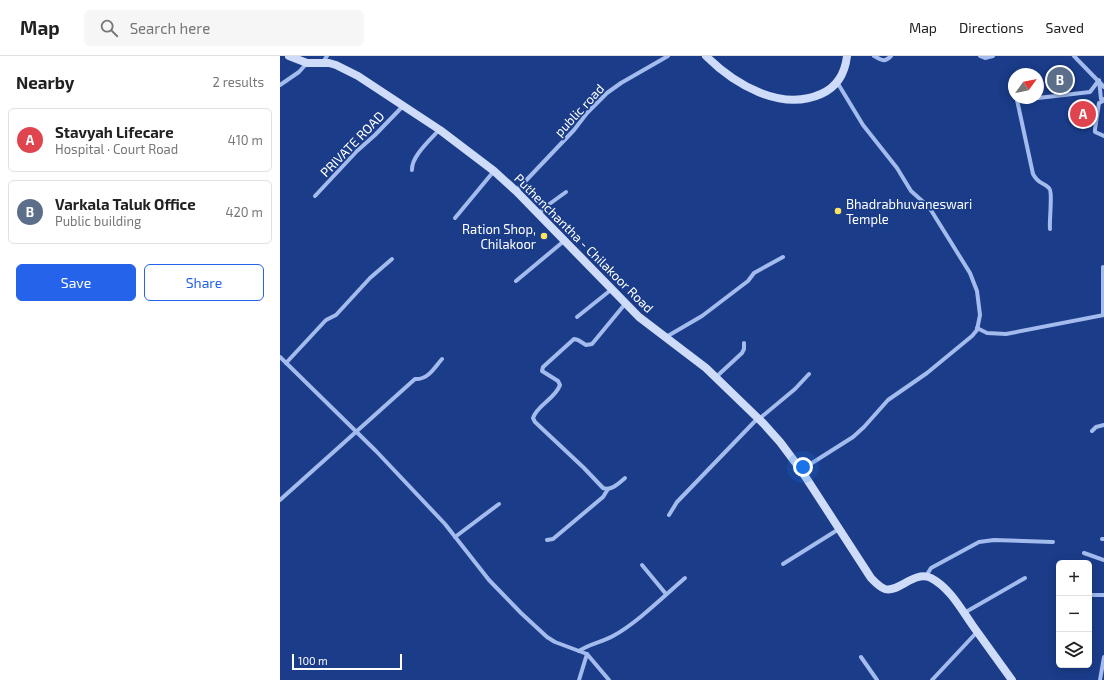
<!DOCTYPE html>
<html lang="en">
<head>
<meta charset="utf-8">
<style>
  body { margin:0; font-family:"Exo 2",sans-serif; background:#f6f6f6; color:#222 }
  .controls { position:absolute; right:12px; bottom:12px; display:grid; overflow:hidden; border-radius:6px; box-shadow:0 2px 10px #0003 }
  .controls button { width:36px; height:36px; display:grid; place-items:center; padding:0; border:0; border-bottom:1px solid #e0e0e0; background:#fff; color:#222; font:20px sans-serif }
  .compass { position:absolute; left:728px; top:12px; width:36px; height:36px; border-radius:50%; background:#fff; box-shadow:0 2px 10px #0003; rotate:57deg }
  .scale { position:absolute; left:12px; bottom:10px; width:110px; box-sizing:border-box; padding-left:4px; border:2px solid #fff; border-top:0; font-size:11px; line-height:14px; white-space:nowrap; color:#fff; -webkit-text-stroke:3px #1a3c89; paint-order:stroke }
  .you { position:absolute; left:523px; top:411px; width:14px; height:14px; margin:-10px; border:3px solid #fff; border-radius:50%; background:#1a73e8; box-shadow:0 0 0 6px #1a73e833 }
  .badge { display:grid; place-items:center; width:26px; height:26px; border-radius:50%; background:#2563eb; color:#fff; font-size:13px; font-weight:700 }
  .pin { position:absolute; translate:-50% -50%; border:2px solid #fff; box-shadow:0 1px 4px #0006 }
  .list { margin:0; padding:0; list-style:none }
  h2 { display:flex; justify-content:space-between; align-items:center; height:52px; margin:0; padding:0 16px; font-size:17px }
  h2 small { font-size:13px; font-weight:400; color:#767676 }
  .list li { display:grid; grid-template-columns:26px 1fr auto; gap:12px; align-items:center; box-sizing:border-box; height:64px; margin:0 8px 8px; padding:0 8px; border:1px solid #e0e0e0; border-radius:6px }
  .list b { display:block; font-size:15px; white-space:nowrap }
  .list p { margin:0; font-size:13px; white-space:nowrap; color:#767676 }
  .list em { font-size:13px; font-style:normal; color:#767676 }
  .actions { display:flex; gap:8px; padding:12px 16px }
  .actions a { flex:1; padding:9px 0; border:1px solid #2563eb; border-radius:6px; text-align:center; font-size:14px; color:#2563eb }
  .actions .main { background:#2563eb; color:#fff }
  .icon { flex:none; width:22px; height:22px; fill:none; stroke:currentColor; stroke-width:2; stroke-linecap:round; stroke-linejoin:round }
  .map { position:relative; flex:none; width:824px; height:624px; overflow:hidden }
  header { display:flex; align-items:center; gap:24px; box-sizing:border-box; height:56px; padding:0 20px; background:#fff; border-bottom:1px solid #e0e0e0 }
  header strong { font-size:19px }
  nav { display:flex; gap:22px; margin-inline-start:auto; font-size:14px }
  .search { width:280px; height:36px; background:#f6f6f6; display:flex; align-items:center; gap:10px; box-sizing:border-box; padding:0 14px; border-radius:6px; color:#767676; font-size:15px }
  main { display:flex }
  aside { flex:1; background:#fff }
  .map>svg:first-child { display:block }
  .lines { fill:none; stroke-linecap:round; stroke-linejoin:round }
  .street { stroke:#a3bbed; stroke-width:4 }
  .secondary { stroke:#cfdcf9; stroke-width:8 }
  .poi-dot { fill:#ffe45e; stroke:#1a3c89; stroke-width:1.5 }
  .labels { text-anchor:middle; stroke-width:3.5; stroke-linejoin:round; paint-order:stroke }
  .street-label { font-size:13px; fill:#fff; stroke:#1a3c89 }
  .poi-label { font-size:13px; fill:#fff; stroke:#1a3c89; text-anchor:start }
</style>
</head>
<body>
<header>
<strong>Map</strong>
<div class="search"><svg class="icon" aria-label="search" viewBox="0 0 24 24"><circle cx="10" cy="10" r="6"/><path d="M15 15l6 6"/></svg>Search here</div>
<nav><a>Map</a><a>Directions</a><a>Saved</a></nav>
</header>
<main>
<aside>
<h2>Nearby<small>2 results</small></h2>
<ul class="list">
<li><span class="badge" style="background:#e0444e">A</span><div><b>Stavyah Lifecare</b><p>Hospital · Court Road</p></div><em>410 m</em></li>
<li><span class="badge" style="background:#5c6f8a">B</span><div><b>Varkala Taluk Office</b><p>Public building</p></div><em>420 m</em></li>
</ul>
<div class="actions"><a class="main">Save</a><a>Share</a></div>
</aside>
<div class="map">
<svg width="824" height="624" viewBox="0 0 824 624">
  <rect width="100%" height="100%" fill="#1a3c89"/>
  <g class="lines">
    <g class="street">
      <path d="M594,0C602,4 604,7 611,0"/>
      <polyline points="700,0 705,2 713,0"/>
      <polyline points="794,0 824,31"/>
      <polyline points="43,6 47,0"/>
      <polyline points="0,29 19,16 27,7"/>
      <path d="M757,42L737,44L753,118C759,129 762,125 769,132C773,135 769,166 770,173"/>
      <polyline points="758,42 810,36 819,24 821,43 823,43 823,45 819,47 815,73 815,76 824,80"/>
      <path d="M132,114C131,101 150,84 159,74"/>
      <polyline points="236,135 294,74 307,57 327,37 341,27 388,0"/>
      <polyline points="35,140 77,95 95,79 123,50"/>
      <polyline points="258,158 268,149 286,136"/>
      <polyline points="175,162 214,115"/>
      <polyline points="823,211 823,259"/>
      <polyline points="236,225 284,185"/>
      <polyline points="297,261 332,233"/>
      <polyline points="697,272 707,277 726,278 824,259"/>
      <polyline points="386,281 422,260 468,225 474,217 503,201"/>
      <polyline points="0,301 96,395 165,468 209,524 241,557 267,581 275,586 307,598 329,624"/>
      <polyline points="6,307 46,264 56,259 90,222 112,203"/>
      <polyline points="436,321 462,297 464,293 464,287"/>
      <polyline points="479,363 515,333 529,318"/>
      <polyline points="812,375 816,371 824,369"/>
      <polyline points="521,414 573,381 584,371 608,344 647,317 692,280 697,274 700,259 697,235 690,217 649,151 631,135 617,112 583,69 557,26"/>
      <path d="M345,422C339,427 332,435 323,432L304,412L255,366L253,362C257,349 275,343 280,329L278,325L262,315L263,311L294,283L298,284L306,289L312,288L345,248"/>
      <path d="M0,444L135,323C148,324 154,312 162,303"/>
      <polyline points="389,459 397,446 478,362"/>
      <polyline points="175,481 219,448"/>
      <polyline points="822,483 824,483"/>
      <polyline points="267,484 273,483 323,441 328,433"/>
      <polyline points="804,497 824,504"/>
      <polyline points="503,508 559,473"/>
      <polyline points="362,509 386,538"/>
      <polyline points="646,520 651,512 699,486 714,484 773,486"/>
      <polyline points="809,539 824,539"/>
      <polyline points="684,557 745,522"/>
      <polyline points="778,557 779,556"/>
      <path d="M299,595C309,588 322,586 333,580C357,567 384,540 405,522"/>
      <polyline points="581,601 597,624"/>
      <polyline points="299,624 307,598"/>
      <polyline points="652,624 697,576"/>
      <polyline points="820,624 824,601"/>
    </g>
    <g class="secondary">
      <path d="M9,0L27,7H49L56,9L78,20L160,74L214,115L236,135L359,261L426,312L483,367L500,386L521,414L591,522C595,526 599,531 605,533C619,537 634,514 651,522C670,532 681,553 693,570C706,588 719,606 732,624"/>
      <path d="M426,0C454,28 501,56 541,38C557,31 565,17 567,0"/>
    </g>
  </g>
  <g class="poi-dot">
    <circle cx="558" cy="155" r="4"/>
    <circle cx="264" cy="180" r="4"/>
  </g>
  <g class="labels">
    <g class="street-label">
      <text transform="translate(299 54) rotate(-47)" y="5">public road</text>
      <text transform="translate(72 88) rotate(-46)" y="5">PRIVATE ROAD</text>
      <text transform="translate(304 187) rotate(45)" y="5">Puthenchantha - Chilakoor Road</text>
    </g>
    <g class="poi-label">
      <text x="566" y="153">Bhadrabhuvaneswari<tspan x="566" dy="15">Temple</tspan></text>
      <text x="256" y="178" text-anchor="end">Ration Shop,<tspan x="256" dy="15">Chilakoor</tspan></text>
    </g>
  </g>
</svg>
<div class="controls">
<button>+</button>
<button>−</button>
<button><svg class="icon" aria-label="layers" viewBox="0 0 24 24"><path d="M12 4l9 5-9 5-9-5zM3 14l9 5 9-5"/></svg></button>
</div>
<svg class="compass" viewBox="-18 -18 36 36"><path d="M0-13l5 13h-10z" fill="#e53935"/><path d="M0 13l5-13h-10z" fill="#767676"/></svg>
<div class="scale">100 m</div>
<div class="you"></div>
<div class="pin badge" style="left:803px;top:58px;background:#e0444e">A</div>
<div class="pin badge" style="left:780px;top:24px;background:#5c6f8a">B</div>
</div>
</main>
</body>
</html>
